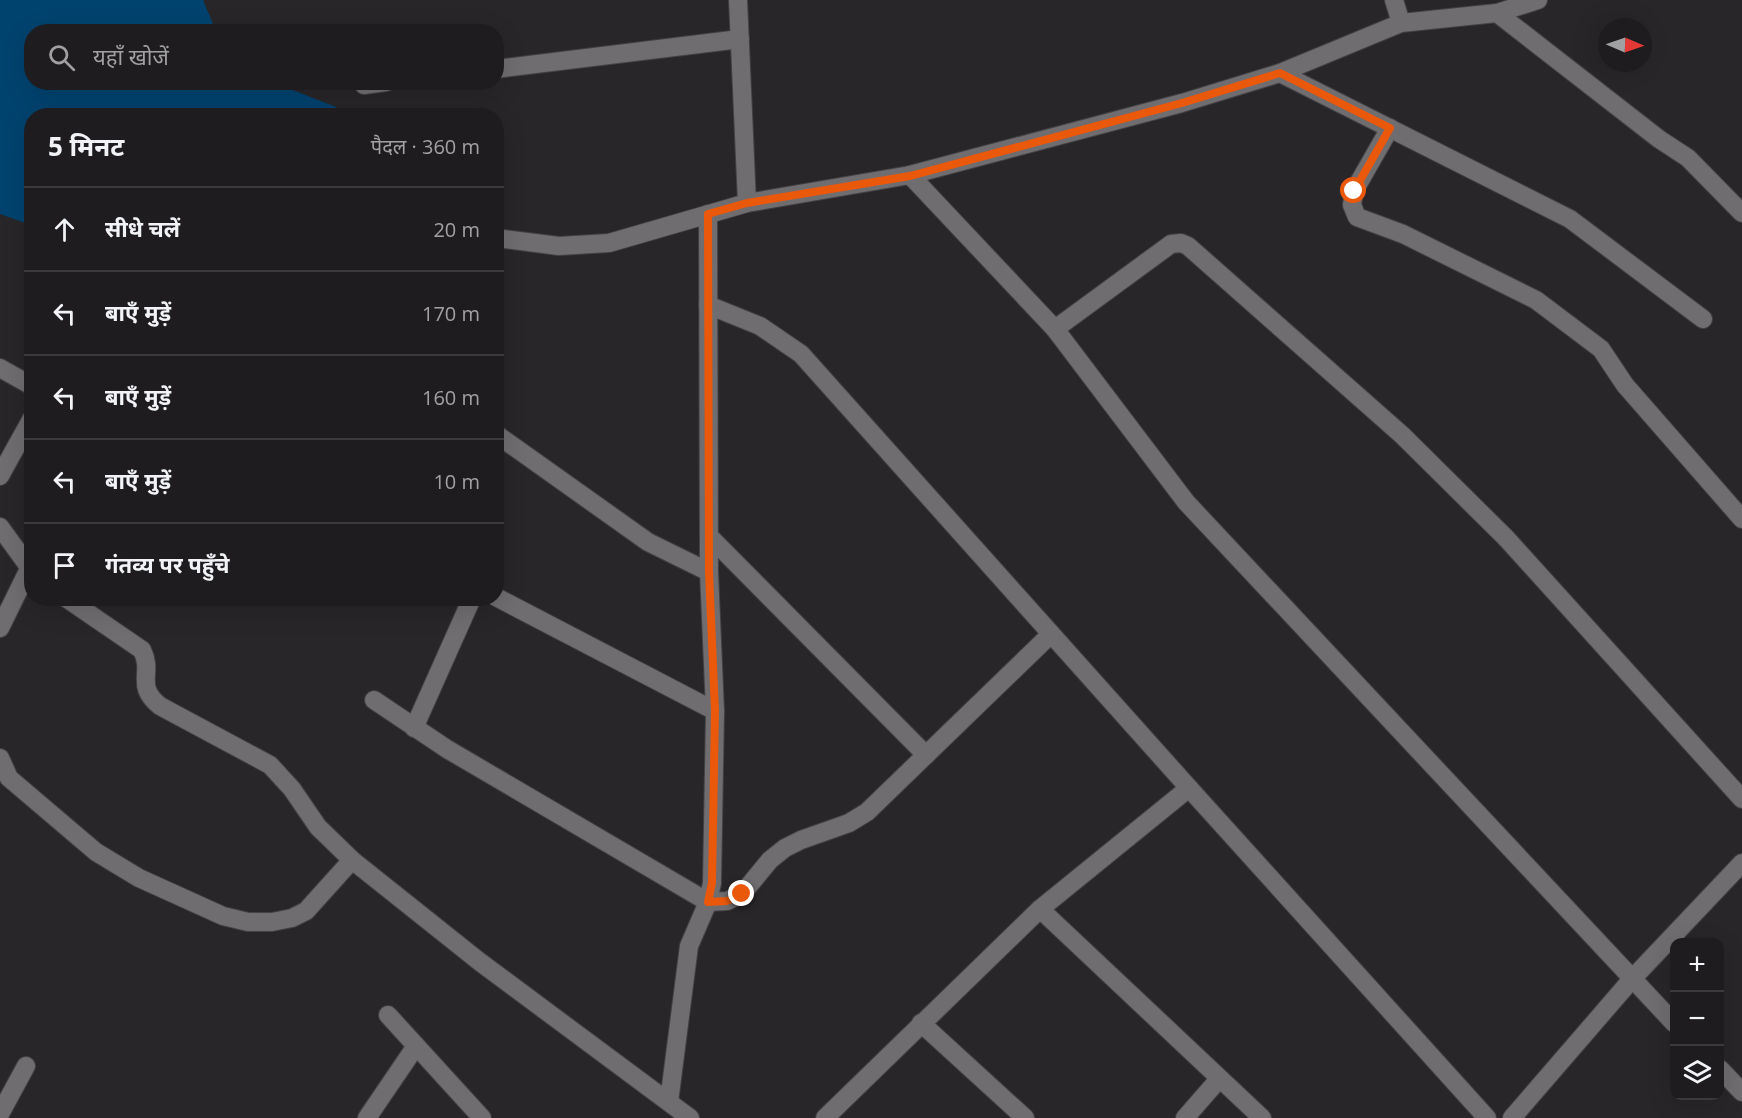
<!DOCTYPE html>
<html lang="hi">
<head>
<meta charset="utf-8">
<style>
  body { margin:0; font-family:"Open Sans","Noto Sans Devanagari",sans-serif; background:#2b292c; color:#f1f3f6 }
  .controls { position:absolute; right:18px; bottom:18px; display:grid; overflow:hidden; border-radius:12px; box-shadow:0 6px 24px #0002 }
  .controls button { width:54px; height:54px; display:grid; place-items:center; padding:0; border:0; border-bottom:2px solid #3c3a3d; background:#1e1c1f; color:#f1f3f6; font:30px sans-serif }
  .compass { position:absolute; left:1598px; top:18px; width:54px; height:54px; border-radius:50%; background:#1e1c1f; box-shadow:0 6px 24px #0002; rotate:92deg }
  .stop { position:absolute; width:18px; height:18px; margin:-14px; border:4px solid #ea580c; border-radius:50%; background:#fff }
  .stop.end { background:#ea580c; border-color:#fff; box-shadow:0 2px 6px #0008 }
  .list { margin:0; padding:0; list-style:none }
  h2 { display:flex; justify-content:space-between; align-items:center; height:78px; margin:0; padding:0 24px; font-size:26px }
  h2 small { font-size:20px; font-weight:400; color:#a1a1a4 }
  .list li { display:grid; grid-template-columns:39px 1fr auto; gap:18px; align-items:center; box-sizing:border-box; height:84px; padding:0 24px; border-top:2px solid #3c3a3d }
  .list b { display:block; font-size:22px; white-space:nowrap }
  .list em { font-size:20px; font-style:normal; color:#a1a1a4 }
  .icon { flex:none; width:33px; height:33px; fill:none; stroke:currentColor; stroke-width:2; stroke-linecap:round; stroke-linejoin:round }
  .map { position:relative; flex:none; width:1742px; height:1118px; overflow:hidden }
  .search { position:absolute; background:#1e1c1f; box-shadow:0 6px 24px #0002; left:24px; top:24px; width:480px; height:66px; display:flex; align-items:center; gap:15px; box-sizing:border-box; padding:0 21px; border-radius:24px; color:#a1a1a4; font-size:22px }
  .panel { position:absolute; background:#1e1c1f; box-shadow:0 6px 24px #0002; left:24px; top:108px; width:480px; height:498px; border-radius:24px }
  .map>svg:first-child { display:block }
  .water { fill:#00436f }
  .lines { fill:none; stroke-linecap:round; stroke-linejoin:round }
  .street-casing { stroke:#434143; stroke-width:20 }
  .street { stroke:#6f6d70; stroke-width:18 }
  .route { stroke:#ea580c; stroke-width:8 }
</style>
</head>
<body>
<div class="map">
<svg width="1742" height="1118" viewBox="0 0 1742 1118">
  <rect width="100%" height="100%" fill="#282629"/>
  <polygon class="water" points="0,0 203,0 216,31 32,32 32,82 275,83 336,107 335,115 32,116 31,225 0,214"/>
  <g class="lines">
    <g class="street-casing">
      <g id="street">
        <polyline points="738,0 747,203"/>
        <polyline points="1394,0 1401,23"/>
        <polyline points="1497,13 1659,139 1688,158 1742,213"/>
        <polyline points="496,69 740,39"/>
        <polyline points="1280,73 1570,219 1703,319"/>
        <polyline points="364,85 386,82"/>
        <polyline points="1390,128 1354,191 1352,205 1357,217 1403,234 1536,300 1601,349 1625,385 1742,519"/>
        <polyline points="910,175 1055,329 1186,502 1674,1023"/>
        <polyline points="496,238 559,246 609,243 747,203 910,175 1182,103 1280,73 1401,23 1497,13 1538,0"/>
        <polyline points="708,305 760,326 801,354 1189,788"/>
        <polyline points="1055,329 1171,244 1181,243 1188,246 1402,435 1506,538 1742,799"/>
        <polyline points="0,368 32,386"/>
        <polyline points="496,434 648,542 709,572"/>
        <polyline points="0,476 32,418"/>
        <polyline points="0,527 32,571"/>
        <polyline points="709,536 926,755"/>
        <polyline points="496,597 715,711"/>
        <path d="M66,598L142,650C154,674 134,685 160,706L270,765L292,789L318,827L352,860L480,962L690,1118"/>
        <polyline points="0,628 29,569"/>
        <polyline points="374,700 447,749 708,902 727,901 742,894 770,860 785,848 801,840 849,823 867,812 1051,634"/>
        <polyline points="414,728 472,598"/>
        <polyline points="0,758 9,778 96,852 139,878 223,916 248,922 272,922 292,918 306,911 352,860"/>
        <polyline points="388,1015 482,1118"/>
        <polyline points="921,1023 1025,1118"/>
        <polyline points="1720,1069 1742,1092"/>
        <polyline points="669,1102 689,946 708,902 712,883 715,711 709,572 708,214"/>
        <polyline points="0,1114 26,1066"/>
        <polyline points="367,1118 416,1046"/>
        <polyline points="825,1118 1040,909"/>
        <polyline points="1185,1118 1219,1079"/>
        <polyline points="1262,1118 1040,909 1189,788 1487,1118"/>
        <polyline points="1512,1118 1632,979 1742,863"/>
      </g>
    </g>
    <use href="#street" class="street"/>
  </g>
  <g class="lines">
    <polyline class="route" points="742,894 727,901 708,902 712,883 715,711 709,572 708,214 747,203 910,176 1182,103 1280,73 1390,128 1354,191"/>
  </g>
</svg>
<div class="controls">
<button>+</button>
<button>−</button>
<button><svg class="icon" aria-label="layers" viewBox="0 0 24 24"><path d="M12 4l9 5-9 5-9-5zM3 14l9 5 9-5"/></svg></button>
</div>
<svg class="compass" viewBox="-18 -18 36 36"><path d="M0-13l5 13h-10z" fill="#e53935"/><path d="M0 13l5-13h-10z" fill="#a1a1a4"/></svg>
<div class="stop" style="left:1354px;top:191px"></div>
<div class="stop end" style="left:742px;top:894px"></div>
<div class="search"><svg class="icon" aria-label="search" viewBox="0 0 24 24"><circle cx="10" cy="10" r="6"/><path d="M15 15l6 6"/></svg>यहाँ खोजें</div>
<section class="panel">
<h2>5 मिनट<small>पैदल · 360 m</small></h2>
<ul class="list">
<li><svg class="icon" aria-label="ahead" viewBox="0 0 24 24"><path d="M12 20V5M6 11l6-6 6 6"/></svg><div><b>सीधे चलें</b></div><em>20 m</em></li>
<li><svg class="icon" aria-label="left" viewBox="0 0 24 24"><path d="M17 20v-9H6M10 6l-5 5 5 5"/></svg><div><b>बाएँ मुड़ें</b></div><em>170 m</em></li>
<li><svg class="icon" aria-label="left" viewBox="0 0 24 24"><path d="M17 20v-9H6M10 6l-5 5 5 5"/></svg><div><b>बाएँ मुड़ें</b></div><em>160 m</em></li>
<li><svg class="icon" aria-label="left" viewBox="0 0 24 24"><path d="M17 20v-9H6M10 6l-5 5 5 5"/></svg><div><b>बाएँ मुड़ें</b></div><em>10 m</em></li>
<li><svg class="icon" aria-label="arrive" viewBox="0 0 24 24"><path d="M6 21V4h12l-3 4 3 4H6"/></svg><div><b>गंतव्य पर पहुँचे</b></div></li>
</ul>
</section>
</div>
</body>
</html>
